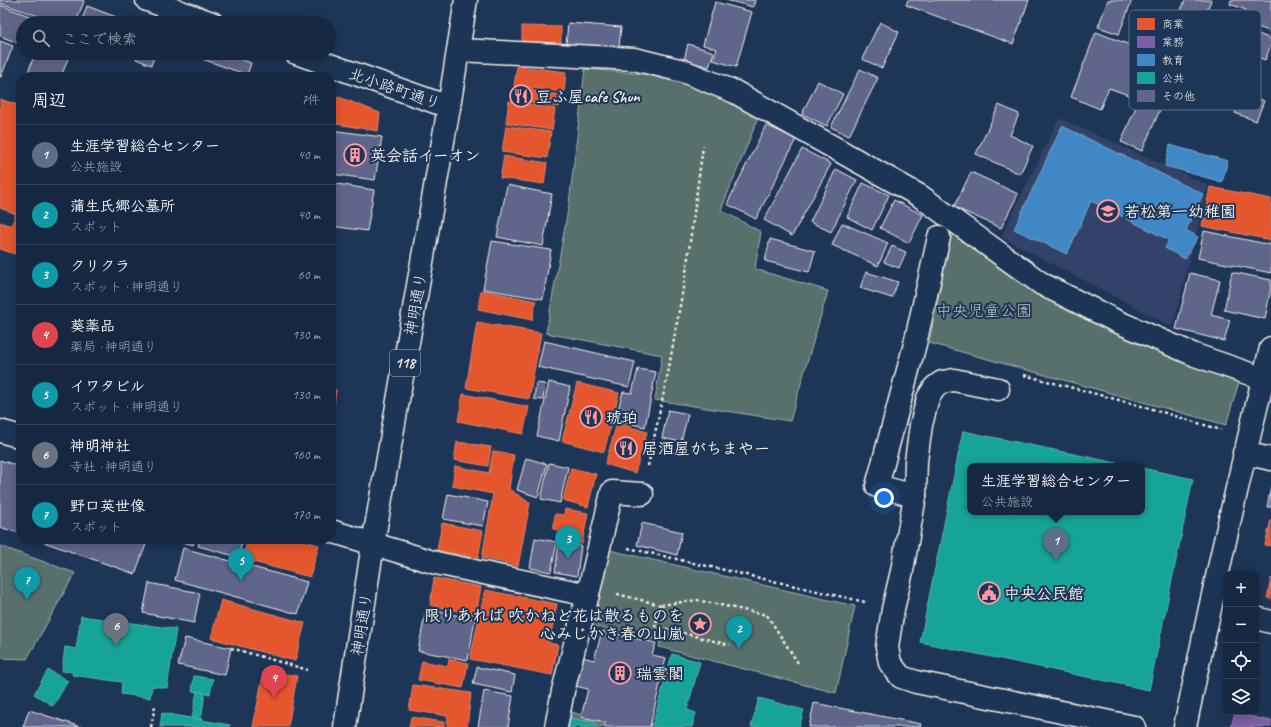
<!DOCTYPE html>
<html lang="ja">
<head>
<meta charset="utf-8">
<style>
  body { margin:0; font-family:Caveat,"Klee One",sans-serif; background:#23344c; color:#f1f3f6 }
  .controls { position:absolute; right:12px; bottom:12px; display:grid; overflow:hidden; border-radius:8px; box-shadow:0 2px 10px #0003 }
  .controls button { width:36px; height:36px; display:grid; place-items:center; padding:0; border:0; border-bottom:1px solid #35445a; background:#162841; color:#f1f3f6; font:20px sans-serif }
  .you { position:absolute; left:884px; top:498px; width:14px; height:14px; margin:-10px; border:3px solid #fff; border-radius:50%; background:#1a73e8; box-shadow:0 0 0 6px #1a73e833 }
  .badge { display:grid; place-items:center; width:26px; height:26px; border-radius:50%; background:#ea580c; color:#fff; font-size:13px; font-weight:700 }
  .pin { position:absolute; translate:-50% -33px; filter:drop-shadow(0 1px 2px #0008) }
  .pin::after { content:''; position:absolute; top:21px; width:14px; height:12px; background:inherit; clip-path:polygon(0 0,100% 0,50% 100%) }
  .popup { position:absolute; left:967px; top:463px; width:178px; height:52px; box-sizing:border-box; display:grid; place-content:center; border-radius:8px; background:#162841; filter:drop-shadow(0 1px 3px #0005); font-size:13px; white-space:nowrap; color:#9ea6b1 }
  .popup b { font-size:15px; color:#f1f3f6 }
  .popup::after { content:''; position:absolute; left:50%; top:100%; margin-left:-8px; border:8px solid transparent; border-top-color:#162841 }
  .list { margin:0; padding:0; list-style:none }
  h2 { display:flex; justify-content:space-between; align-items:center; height:52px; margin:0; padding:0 16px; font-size:17px }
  h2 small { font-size:13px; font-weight:400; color:#9ea6b1 }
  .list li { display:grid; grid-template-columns:26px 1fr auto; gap:12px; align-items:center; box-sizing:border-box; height:60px; padding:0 16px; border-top:1px solid #35445a }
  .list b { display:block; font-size:15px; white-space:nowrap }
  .list p { margin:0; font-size:13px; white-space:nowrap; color:#9ea6b1 }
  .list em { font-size:13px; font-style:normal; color:#9ea6b1 }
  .icon { flex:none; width:22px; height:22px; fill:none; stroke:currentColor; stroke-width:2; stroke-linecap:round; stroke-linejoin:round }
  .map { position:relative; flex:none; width:1271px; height:727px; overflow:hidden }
  .search { position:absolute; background:#162841; box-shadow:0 2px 10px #0003; left:16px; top:16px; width:320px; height:44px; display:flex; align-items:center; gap:10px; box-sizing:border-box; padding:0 14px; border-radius:22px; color:#9ea6b1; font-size:15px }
  .panel { position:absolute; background:#162841; box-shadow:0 2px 10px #0003; left:16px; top:72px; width:320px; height:472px; border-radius:16px }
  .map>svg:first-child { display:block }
  .built { fill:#314367 }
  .green { fill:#59706c; stroke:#a6b0aa }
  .shops { fill:#e4572e; stroke:#e98566 }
  .offices { fill:#7b5ea7; stroke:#9f8aba }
  .schools { fill:#3f88c5; stroke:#75a8d0 }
  .public { fill:#17a398; stroke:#59bab0 }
  .building { fill:#61658b; stroke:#f4f1e8 }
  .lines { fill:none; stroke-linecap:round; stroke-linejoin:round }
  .minor-casing { stroke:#f4f1e8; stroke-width:25 }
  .highway-casing { stroke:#f4f1e8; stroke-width:25 }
  .path { stroke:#f4f1e8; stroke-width:2.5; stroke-dasharray:3 3; stroke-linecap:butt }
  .minor { stroke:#1d3557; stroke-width:22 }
  .highway { stroke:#1d3557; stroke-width:22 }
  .labels { text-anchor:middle; stroke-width:4; stroke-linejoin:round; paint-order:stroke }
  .shield { fill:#1d3557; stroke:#b4b9bc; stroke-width:1 }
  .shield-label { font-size:15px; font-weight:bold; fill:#f4f1e8 }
  .street-label { font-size:16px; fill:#f4f1e8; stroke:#1d3557 }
  .poi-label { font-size:16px; font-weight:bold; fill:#f4f1e8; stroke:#1d3557; text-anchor:start }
  .park-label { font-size:16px; fill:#bec4bd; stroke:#1d3557 }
  .key { fill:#1d3557; stroke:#5e6d82; stroke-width:1 }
  .key-label { font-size:11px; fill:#f4f1e8 }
</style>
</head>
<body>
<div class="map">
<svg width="1271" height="727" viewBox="0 0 1271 727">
  <rect width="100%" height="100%" fill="#1d3557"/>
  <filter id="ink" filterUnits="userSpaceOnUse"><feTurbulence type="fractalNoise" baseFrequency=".025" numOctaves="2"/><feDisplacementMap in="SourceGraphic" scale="8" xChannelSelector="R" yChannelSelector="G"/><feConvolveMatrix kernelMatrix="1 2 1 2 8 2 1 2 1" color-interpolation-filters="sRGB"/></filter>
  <g filter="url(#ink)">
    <polygon class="built" points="1059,118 1208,185 1173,327 1001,237"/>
    <g class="green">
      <polygon points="585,69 643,74 671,80 715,94 759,116 721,210 761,232 755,269 828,291 790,421 655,400 662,355 546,333 569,204"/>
      <polygon points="951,232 1044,291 1241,375 1226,425 929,343"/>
      <polygon points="0,546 75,573 27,659 0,658"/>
      <polygon points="605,549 855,606 836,693 659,647 660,641 592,626 569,711 603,722 602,727 561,727"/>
    </g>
    <g class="shops">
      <polygon points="522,26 561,27 561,45 522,43"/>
      <polygon points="517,66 566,72 564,92 514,86"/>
      <polygon points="515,88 560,95 559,107 512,100"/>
      <polygon points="331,94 380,113 378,131 331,123"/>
      <polygon points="0,99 21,106 21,256 0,249 0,222 11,226 16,214 0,208"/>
      <polygon points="509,101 555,109 552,130 506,123"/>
      <polygon points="506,126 551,132 547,158 502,152"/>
      <polygon points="504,156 547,163 544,184 500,178"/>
      <polygon points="1210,187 1271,199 1271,240 1202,226"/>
      <polygon points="481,290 536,301 532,320 478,309"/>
      <polygon points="477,322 541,333 529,399 466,388"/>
      <polygon points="577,383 619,393 604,452 562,441"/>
      <polygon points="331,390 336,390 331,427"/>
      <polygon points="463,394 529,407 523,434 458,421"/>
      <polygon points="617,423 647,432 635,473 605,464"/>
      <polygon points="457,442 491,447 488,466 454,460"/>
      <polygon points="493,451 514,455 509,489 530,503 518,566 482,558 493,494 452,486 455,466 489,473"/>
      <polygon points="571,468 596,474 588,507 563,500"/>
      <polygon points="565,509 588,513 582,544 556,540 558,530 553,529 555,514 564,515"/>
      <polygon points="1271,520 1271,546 1265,545"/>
      <polygon points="442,523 483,531 478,558 437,550"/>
      <polygon points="248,539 296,539 319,545 310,577 242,559"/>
      <polygon points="434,578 481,587 476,615 430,605"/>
      <polygon points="1271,578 1271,599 1267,598"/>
      <polygon points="485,590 557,604 549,643 558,645 552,675 470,659"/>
      <polygon points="221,600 305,623 295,661 211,638"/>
      <polygon points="449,659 468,663 463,688 418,680 422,661 448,666"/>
      <polygon points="264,670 297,676 288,727 253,727"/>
      <polygon points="413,685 471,693 467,727 447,727 448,716 409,710"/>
      <polygon points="411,717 444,722 444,727 409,727"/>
    </g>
    <polygon class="offices" points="1235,713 1271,721 1271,727 1231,727"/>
    <g class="schools">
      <polygon points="1062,126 1203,194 1186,230 1198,237 1185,259 1165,248 1169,240 1091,201 1067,254 1014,229"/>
      <polygon points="1170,145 1228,161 1222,182 1165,166"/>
    </g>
    <g class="public">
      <polygon points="963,431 1131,466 970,466 970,512 1142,512 1142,468 1193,479 1149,690 920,642"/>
      <polygon points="81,616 176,629 167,688 152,686 150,698 121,694 122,682 72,675 73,672 62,671 65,647 76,649"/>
      <polygon points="672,654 700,662 687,710 696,713 692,727 652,727"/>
      <polygon points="48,670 68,681 53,706 34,694"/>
      <polygon points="194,676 213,679 210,694 192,691"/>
      <polygon points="197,691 205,693 201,720 192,718"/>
      <polygon points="759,698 804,710 799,727 751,727"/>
      <polygon points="162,713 230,725 229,727 160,727"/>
      <polygon points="570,718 597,723 596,727 568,727"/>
    </g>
    <g class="building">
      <polygon points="0,0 82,0 84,1 76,23 59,23 0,3"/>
      <polygon points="726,0 755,0 753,7"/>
      <polygon points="908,0 1029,0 1013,44 906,5"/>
      <polygon points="1108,0 1132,0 1119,34 1098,27"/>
      <polygon points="1185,0 1211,0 1204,18 1181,10"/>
      <polygon points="1231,0 1271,0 1271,32 1242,21 1246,10 1230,4"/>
      <polygon points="715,2 752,12 736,67 713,60 717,49 703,45"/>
      <polygon points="0,5 40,20 39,23 23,23 23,45 0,36"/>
      <polygon points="87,6 132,23 81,23"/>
      <polygon points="1173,21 1195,30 1142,151 1121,142"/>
      <polygon points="880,22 899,32 882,68 862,59"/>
      <polygon points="568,23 621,27 619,48 566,44"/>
      <polygon points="1238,26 1271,39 1271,45 1265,60 1230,46"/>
      <polygon points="1096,32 1151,53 1134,97 1109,88 1100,109 1071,97"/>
      <polygon points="0,41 13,46 1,77 0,77"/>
      <polygon points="688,44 714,52 709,67 684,60"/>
      <polygon points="35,53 70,53 61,77 32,77 27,75"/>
      <polygon points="138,53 156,53 151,65 136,59"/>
      <polygon points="186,53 223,53 251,63 247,75"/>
      <polygon points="860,69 878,78 849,136 831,127"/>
      <polygon points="818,81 843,94 827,126 802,114"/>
      <polygon points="1243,92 1264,101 1256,121 1235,113"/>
      <polygon points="999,105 1019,114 1010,135 1033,146 1020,174 976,154"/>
      <polygon points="766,125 796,139 756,219 727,204"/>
      <polygon points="331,130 382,137 375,180 331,174"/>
      <polygon points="802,149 831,164 792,236 764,220"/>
      <polygon points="836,169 857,180 831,232 810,222"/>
      <polygon points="971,172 1018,194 1001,228 954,207"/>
      <polygon points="331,183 374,190 367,231 331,226"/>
      <polygon points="863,183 889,195 872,230 847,217"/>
      <polygon points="507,185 552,194 543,246 497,237"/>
      <polygon points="894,200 923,215 909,243 880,228"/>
      <polygon points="842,223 888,243 878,266 832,245"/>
      <polygon points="1204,231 1271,245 1271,273 1198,258"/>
      <polygon points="770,239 815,251 809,272 765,261"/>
      <polygon points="492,241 551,250 543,299 483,289"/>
      <polygon points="892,246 906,252 899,268 884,262"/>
      <polygon points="866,272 898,282 892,298 860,288"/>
      <polygon points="1232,272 1271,280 1271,287 1265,319 1224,310"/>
      <polygon points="1190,273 1220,280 1211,315 1230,320 1224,341 1176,329"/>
      <polygon points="544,341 635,362 629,387 538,367"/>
      <polygon points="638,369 656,372 645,427 615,420 623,392 632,393"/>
      <polygon points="549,382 570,387 559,441 537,436"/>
      <polygon points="536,383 545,384 543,400 534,399"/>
      <polygon points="668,410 688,414 681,442 662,438"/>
      <polygon points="526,458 547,464 538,497 517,490"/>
      <polygon points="0,460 21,467 21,534 0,527"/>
      <polygon points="549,463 568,467 560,503 541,499"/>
      <polygon points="1271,487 1271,507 1267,507"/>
      <polygon points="448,494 488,502 483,526 443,519"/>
      <polygon points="642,523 682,532 677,555 637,545"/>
      <polygon points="535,538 557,542 551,572 530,568"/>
      <polygon points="35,539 148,539 135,574"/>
      <polygon points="173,539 195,539 193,545"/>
      <polygon points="200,539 243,539 238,557 198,546"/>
      <polygon points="559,543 581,546 577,576 555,572"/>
      <polygon points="183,548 307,582 298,614 175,580"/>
      <polygon points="149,583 200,593 194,623 143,613"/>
      <polygon points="426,609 475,619 468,660 418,651"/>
      <polygon points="602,631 656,643 652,655 666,658 650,727 604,727 605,722 581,717 588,689 575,686 582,657 594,660"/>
      <polygon points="185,638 231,648 225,675 178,665"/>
      <polygon points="477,667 515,675 512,692 473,684"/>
      <polygon points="484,691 513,696 508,727 478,727"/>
      <polygon points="814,703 921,724 920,727 809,727"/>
      <polygon points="29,710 81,727 23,727"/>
    </g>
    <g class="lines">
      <g class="minor-casing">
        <g id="minor">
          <polyline points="147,0 212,23"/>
          <polyline points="459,50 634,59 683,71 735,92 920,196 1042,284 1116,321 1195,355 1250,374 1263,380"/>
          <polyline points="296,53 449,107"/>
          <polyline points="998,389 954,380 942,382 935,387 928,398 921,425 916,461 915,496 902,571 893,609 887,647 890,663 901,677 916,682 1134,727"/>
          <polyline points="0,431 21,437"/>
          <polyline points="1244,453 1271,459"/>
          <polyline points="915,496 877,486 915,344 939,237"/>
          <polyline points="331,531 436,563 588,595"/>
          <polyline points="1256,618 1271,622"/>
          <polyline points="556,727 563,691 590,586 612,492 642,494"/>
          <path d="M1185,727C1211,600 1239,474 1271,348"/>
        </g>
      </g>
      <g class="highway-casing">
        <polyline id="highway" points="345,727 373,544 449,107 466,0"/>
      </g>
      <g class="path">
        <polyline points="1024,375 1149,408 1221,430"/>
        <polyline points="648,466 668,373 686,272 703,146"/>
        <polyline points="628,548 865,602"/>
        <polyline points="617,594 661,605 655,626 730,645"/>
        <polyline points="661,605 697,600 767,615 798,663"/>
        <polyline points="231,648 308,670"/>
        <polyline points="151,727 155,706"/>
      </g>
      <use href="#minor" class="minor"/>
      <use href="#highway" class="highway"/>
    </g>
  </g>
  <defs>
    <g id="restaurant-ring" transform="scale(1.15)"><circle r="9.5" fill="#1d3557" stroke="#ff9aa2" stroke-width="1.5"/><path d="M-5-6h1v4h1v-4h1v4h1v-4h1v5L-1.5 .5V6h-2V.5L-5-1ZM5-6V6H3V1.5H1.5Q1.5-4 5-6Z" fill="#ff9aa2"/></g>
    <g id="building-ring" transform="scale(1.15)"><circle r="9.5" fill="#1d3557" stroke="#ff9aa2" stroke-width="1.5"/><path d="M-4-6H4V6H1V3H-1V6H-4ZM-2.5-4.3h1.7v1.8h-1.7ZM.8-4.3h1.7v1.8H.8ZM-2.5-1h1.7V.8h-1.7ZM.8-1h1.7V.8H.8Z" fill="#ff9aa2"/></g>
    <g id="school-ring" transform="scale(1.15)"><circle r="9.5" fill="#1d3557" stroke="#ff9aa2" stroke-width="1.5"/><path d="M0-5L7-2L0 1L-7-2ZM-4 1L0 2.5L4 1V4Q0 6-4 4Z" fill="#ff9aa2"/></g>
    <g id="civic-ring" transform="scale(1.15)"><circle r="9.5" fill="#1d3557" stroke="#ff9aa2" stroke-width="1.5"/><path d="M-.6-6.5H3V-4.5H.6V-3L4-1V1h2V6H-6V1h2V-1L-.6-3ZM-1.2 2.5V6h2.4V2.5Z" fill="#ff9aa2"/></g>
    <g id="sight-ring" transform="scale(1.15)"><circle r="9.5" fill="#1d3557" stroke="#ff9aa2" stroke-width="1.5"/><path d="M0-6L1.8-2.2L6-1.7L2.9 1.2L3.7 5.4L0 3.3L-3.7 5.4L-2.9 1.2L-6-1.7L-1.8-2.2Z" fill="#ff9aa2"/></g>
  </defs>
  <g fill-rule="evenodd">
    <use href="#restaurant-ring" x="521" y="96"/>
    <use href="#building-ring" x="355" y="155"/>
    <use href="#school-ring" x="1108" y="211"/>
    <use href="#restaurant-ring" x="591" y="417"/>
    <use href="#restaurant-ring" x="626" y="448"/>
    <use href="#civic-ring" x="989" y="593"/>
    <use href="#sight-ring" x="700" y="624"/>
    <use href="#building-ring" x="620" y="673"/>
  </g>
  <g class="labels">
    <rect class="shield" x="390" y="350" width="30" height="26" rx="3"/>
    <g class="shield-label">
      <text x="405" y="368">118</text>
    </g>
    <g class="street-label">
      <text transform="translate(395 88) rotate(19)" y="6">北小路町通り</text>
      <text transform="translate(415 304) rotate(-80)" y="6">神明通り</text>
      <text transform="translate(361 624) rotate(-81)" y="6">神明通り</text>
    </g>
    <g class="poi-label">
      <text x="536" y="102">豆ふ屋cafe Shun</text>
      <text x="370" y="161">英会話イーオン</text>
      <text x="1124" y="217">若松第一幼稚園</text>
      <text x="606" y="423">琥珀</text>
      <text x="642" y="454">居酒屋がちまやー</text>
      <text x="1004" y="599">中央公民館</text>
      <text x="684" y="621" text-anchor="end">限りあれば 吹かねど花は散るものを<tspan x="684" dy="18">心みじかき春の山嵐</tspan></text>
      <text x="636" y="679">瑞雲閣</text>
    </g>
    <g class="park-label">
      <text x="984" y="316">中央児童公園</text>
    </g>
  </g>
  <rect x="1129" y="10" width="132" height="100" rx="6" class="key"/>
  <rect x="1137" y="18" width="18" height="12" fill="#e4572e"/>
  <rect x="1137" y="36" width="18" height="12" fill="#7b5ea7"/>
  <rect x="1137" y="54" width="18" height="12" fill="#3f88c5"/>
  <rect x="1137" y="72" width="18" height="12" fill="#17a398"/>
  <rect x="1137" y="90" width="18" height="12" fill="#61658b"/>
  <g class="key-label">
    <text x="1162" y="28">商業</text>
    <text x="1162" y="46">業務</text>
    <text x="1162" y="64">教育</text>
    <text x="1162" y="82">公共</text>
    <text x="1162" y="100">その他</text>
  </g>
</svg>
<div class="controls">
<button>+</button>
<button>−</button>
<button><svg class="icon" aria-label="locate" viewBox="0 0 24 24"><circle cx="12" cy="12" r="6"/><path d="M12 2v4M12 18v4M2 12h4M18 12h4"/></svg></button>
<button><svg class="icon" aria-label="layers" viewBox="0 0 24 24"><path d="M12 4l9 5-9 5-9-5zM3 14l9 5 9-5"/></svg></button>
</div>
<div class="you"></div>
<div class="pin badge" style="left:1056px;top:561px;background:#5c6f8a">1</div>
<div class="popup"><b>生涯学習総合センター</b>公共施設</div>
<div class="pin badge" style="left:739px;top:649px;background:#0f9aa8">2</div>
<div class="pin badge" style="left:568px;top:559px;background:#0f9aa8">3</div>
<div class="pin badge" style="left:274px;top:698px;background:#e0444e">4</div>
<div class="pin badge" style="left:241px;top:581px;background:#0f9aa8">5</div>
<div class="pin badge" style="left:116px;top:646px;background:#6b7280">6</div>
<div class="pin badge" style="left:27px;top:600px;background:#0f9aa8">7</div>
<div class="search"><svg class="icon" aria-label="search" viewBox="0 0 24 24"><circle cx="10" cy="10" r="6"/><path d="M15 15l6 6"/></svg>ここで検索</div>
<section class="panel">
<h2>周辺<small>7件</small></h2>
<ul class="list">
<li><span class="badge" style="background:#5c6f8a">1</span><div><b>生涯学習総合センター</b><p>公共施設</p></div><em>40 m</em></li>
<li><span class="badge" style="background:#0f9aa8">2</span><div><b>蒲生氏郷公墓所</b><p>スポット</p></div><em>40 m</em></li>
<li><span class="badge" style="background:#0f9aa8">3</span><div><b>クリクラ</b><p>スポット · 神明通り</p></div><em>60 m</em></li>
<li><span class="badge" style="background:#e0444e">4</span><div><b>葵薬品</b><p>薬局 · 神明通り</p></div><em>130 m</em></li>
<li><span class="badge" style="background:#0f9aa8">5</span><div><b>イワタビル</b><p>スポット · 神明通り</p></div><em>130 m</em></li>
<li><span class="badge" style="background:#6b7280">6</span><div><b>神明神社</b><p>寺社 · 神明通り</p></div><em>160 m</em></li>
<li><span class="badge" style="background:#0f9aa8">7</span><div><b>野口英世像</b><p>スポット</p></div><em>170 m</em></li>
</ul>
</section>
</div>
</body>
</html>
